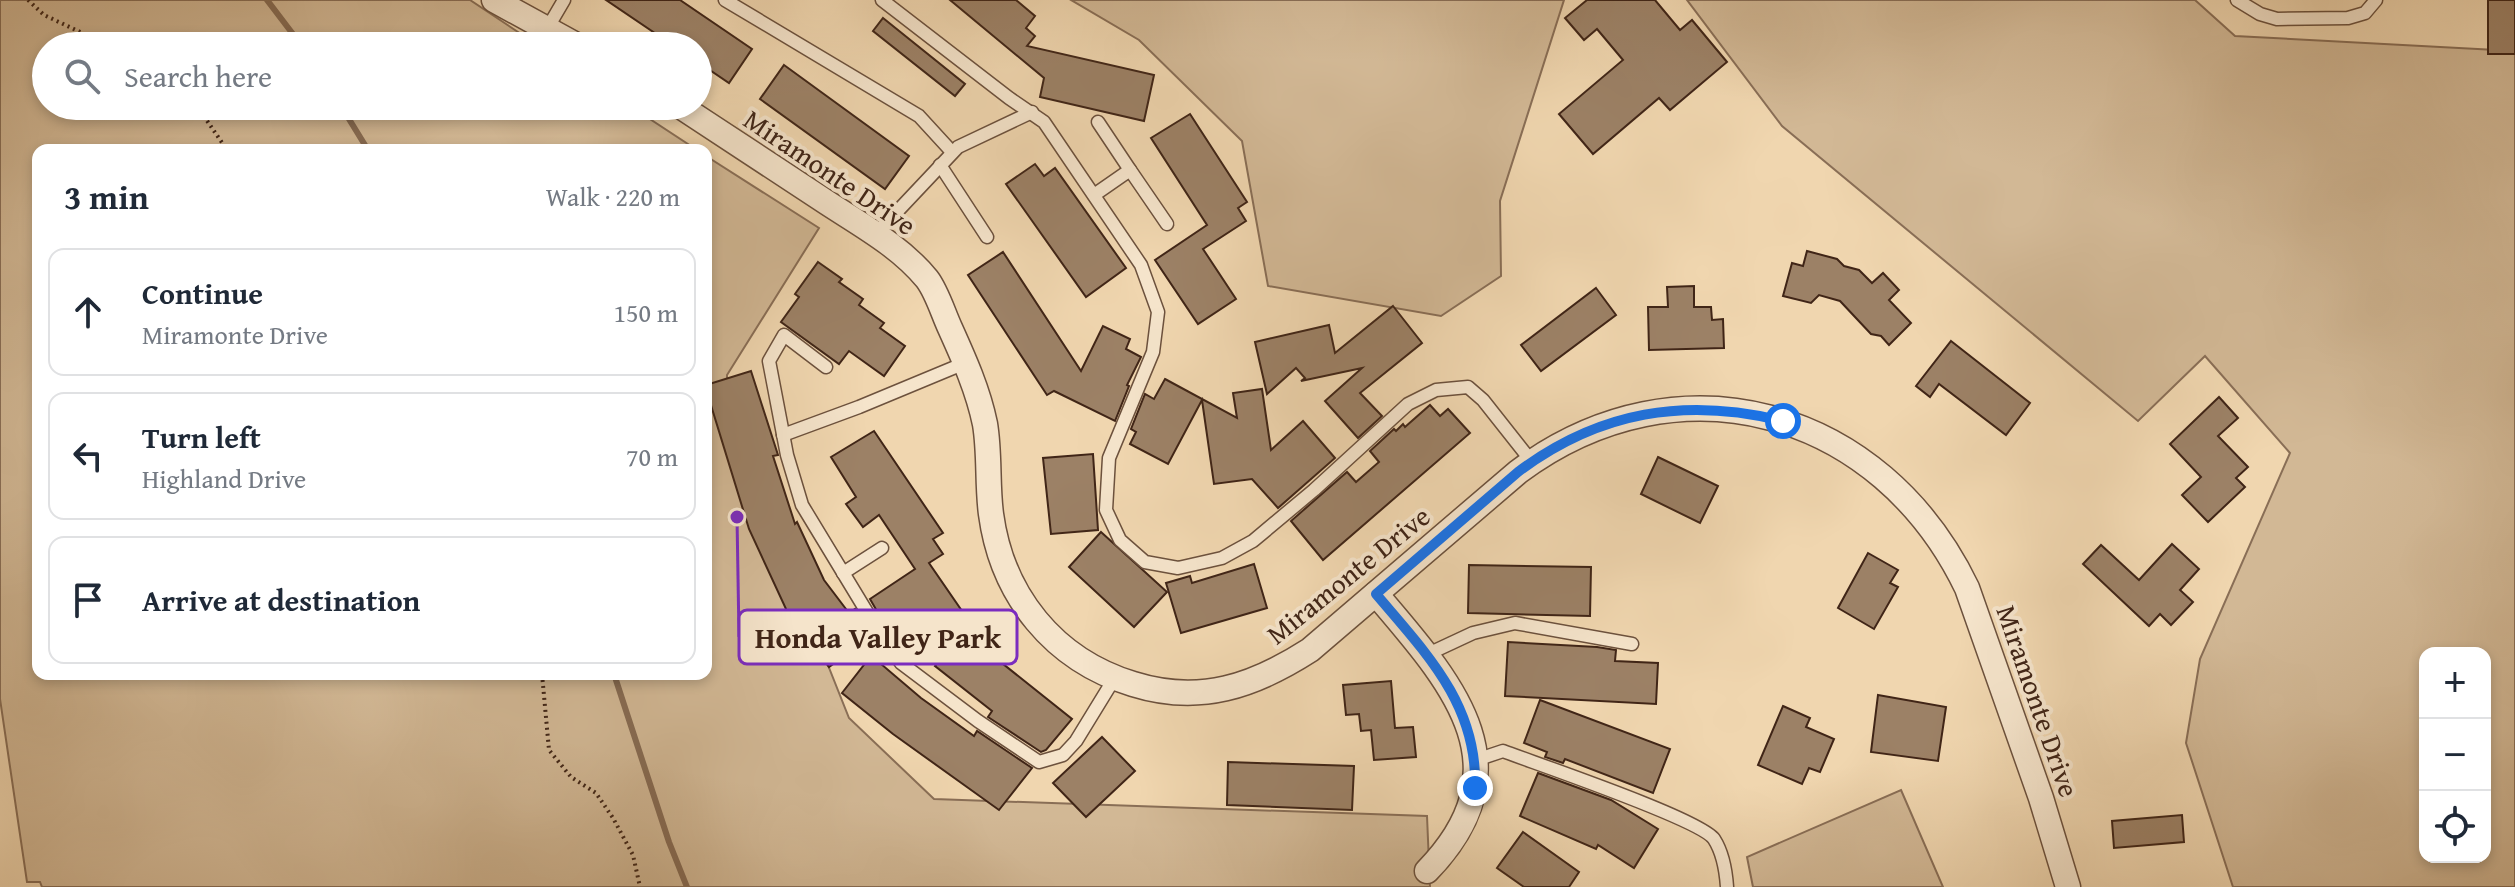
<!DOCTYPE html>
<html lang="en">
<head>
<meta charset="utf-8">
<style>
  body { margin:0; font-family:"Gentium Book Plus",serif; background:#f6f6f7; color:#1f2937 }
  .controls { position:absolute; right:24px; bottom:24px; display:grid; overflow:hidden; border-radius:16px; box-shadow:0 4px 12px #0003 }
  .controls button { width:72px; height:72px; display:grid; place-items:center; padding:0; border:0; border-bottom:2px solid #e0e1e3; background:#fff; color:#1f2937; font:40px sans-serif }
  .stop { position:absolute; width:24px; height:24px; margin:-18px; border:6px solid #1a73e8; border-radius:50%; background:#fff }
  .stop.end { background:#1a73e8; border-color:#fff; box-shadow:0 2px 8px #0008 }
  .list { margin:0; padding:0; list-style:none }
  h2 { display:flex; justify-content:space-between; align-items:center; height:104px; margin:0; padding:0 32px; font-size:34px }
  h2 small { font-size:26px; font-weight:400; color:#747a83 }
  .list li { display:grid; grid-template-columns:52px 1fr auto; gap:24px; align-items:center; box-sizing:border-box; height:128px; margin:0 16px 16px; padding:0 16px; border:2px solid #e0e1e3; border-radius:16px }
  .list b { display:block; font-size:30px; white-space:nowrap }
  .list p { margin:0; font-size:26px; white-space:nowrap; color:#747a83 }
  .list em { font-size:26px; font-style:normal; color:#747a83 }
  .icon { flex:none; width:44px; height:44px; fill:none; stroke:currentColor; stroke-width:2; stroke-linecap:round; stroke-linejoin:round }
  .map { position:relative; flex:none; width:2515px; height:887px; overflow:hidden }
  .search { position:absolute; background:#fff; box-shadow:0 4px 12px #0003; left:32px; top:32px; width:680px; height:88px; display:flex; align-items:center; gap:20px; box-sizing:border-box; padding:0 28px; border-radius:44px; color:#747a83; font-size:30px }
  .panel { position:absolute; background:#fff; box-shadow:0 4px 12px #0003; left:32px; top:144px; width:680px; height:536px; border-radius:16px }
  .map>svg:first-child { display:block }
  .green { fill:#d2b895; stroke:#896e56; stroke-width:2; fill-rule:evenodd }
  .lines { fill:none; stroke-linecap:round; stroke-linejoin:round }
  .stream { stroke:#866b53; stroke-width:6 }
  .building { fill:#9c8166; stroke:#402517; stroke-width:2 }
  .lane-casing { stroke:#6c513d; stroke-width:15 }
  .street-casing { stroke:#6c513d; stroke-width:27 }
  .path { stroke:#402517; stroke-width:4; stroke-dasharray:2 4; stroke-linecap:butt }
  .lane { stroke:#f5e4cb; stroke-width:12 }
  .street { stroke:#f5e4cb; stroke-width:24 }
  .route { stroke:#1a73e8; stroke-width:10 }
  .labels { text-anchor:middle; stroke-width:8; stroke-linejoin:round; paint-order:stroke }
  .street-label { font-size:28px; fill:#402517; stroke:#f5e4cb }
  .leader { fill:none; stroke:#7b2cbf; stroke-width:3 }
  .callout-dot { fill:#7b2cbf; stroke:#f5e4cb; stroke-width:3 }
  .callout { fill:#f5e4cb; stroke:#7b2cbf; stroke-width:3 }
  .callout-label { font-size:30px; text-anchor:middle; font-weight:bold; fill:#402517 }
</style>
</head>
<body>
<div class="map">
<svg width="2515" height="887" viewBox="0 0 2515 887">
  <rect width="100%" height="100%" fill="#f0d6af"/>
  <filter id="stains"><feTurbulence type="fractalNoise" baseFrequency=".0025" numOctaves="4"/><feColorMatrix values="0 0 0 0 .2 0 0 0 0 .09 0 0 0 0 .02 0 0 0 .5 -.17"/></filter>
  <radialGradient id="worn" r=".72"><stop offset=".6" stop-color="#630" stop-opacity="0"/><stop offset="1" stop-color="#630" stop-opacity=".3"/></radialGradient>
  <g class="green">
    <polygon points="0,0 470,0 539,46 46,46 46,106 630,106 697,150 38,150 38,674 706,674 706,156 819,228 727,375 727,411 849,718 934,799 1427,816 1430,887 42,887 40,882 27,882 0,699"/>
    <polygon points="1071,0 1564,0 1500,201 1501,276 1441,316 1268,286 1242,141 1139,40"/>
    <path d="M1687,0H2195L2235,36L2515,51V887H2233L2186,743L2200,659L2290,453L2205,356L2138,421L1782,126ZM2425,653H2485V857H2425Z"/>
    <polygon points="1901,790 1943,887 1753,887 1747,857"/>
  </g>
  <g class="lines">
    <g class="stream">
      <polyline points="267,0 302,46"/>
      <polyline points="341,106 368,150"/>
      <polyline points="614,674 669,842 687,887"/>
    </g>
  </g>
  <g class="building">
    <polygon points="606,0 680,0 752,49 729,83 698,62 698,46 674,46"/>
    <polygon points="950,0 1016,0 1035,16 1026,28 1035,36 1027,46 1154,75 1144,121 1040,97 1044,78"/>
    <polygon points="1587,0 1655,0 1680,30 1692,20 1727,62 1670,110 1659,98 1593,154 1559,114 1623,60 1597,29 1584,40 1565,18"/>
    <rect x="2488" y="0" width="27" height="54"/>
    <polygon points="883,18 965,84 955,96 873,31"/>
    <polygon points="784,65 909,156 885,189 760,99"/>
    <polygon points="1190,114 1247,202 1238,208 1246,221 1203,249 1236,299 1198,324 1155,260 1207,225 1151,138"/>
    <polygon points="1035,164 1044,176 1055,168 1126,268 1086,297 1006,184"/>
    <polygon points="1807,251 1837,259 1844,266 1859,270 1872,283 1883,273 1899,290 1889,300 1911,323 1889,345 1881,336 1871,334 1840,301 1819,295 1811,303 1783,296 1792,263 1803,266"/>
    <polygon points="1003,252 1081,371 1103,326 1130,339 1126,349 1141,357 1127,385 1129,386 1115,421 1054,391 1047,395 968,275"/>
    <polygon points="818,262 842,279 839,282 863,299 859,305 884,323 880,328 905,346 884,376 849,351 839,364 781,322 799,297 795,294"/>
    <polygon points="1694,286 1694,307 1711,307 1712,320 1723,319 1724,348 1649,350 1648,307 1668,307 1667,287"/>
    <polygon points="1596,288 1616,315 1541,371 1521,345"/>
    <polygon points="1393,306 1422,343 1360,393 1382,416 1358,438 1325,401 1362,368 1301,381 1305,378 1296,368 1267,394 1255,342 1329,325 1335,353"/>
    <polygon points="1951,341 2030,403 2006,435 1939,384 1930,397 1916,386"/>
    <polygon points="751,371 778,455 773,456 795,524 797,522 824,580 849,613 855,609 871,636 829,667 786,609 749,529 706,389 706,385"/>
    <polygon points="1165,379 1237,418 1233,393 1262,389 1271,450 1303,421 1335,458 1278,508 1252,479 1214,484 1202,400 1168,464 1130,444 1136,432 1131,429 1145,394 1154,399"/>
    <polygon points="2219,397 2238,418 2218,436 2248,467 2236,478 2245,487 2208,522 2182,495 2201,477 2170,444"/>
    <polygon points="1430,405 1440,416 1448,409 1470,433 1323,560 1291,521 1347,472 1356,482 1379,462 1370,451 1394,429 1396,431 1403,424 1405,427"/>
    <polygon points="874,431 943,533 933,539 943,554 929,563 962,611 903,650 890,632 904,614 902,612 885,625 870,599 915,569 879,515 863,527 846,504 856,497 831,457"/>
    <polygon points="1093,454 1098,530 1051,534 1043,458"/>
    <polygon points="1658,457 1718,486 1700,523 1641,494"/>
    <polygon points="1101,532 1167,592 1134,627 1069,567"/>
    <polygon points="2172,544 2199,569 2180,590 2193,602 2171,625 2160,614 2149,626 2083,564 2101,545 2139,580"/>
    <polygon points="1868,553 1898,570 1890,583 1898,587 1874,629 1838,608"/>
    <polygon points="1254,564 1267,608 1181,633 1166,583 1190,576 1192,583"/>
    <polygon points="1469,565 1591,567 1590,616 1468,613"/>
    <polygon points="963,632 1072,719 1046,750 1041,752 988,717 992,711 935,666"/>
    <polygon points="1508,642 1597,647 1616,650 1615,661 1658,663 1656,704 1505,696"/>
    <polygon points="878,647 888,660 881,664 921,698 974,736 977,731 1032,768 999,810 893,734 842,693"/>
    <polygon points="1391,681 1395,728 1413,727 1416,757 1374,760 1371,730 1361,731 1359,714 1346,715 1343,685"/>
    <polygon points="1878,695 1946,707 1938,761 1871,752"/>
    <polygon points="1540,700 1670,749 1653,793 1565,759 1563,763 1545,757 1547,752 1524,743"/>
    <polygon points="1783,706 1810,718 1806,727 1834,739 1820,772 1809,768 1802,784 1758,765"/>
    <polygon points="1102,737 1135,771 1086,817 1053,783"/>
    <polygon points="1228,762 1354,766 1352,810 1227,805"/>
    <polygon points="1538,773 1611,800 1658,829 1634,868 1598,845 1596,849 1520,816"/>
    <polygon points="2182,815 2184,842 2114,848 2112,821"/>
    <polygon points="1523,832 1579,872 1569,887 1524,887 1497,868"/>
  </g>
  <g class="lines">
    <g class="lane-casing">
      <g id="lane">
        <polyline points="725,0 919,116 952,152"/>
        <polyline points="882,0 1009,98 1044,122 1141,265 1158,312 1153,352 1109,458 1106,510 1120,540 1145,562 1178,568 1222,558 1253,541 1314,490 1408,404 1436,390 1468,387 1483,400 1532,462"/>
        <polyline points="2237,0 2260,14 2277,19 2348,18 2365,13 2376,0"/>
        <polyline points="547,29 564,0"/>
        <polyline points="1098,122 1130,170"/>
        <polyline points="940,165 987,237"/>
        <polyline points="1094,195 1130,170 1167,224"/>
        <polyline points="876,234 958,147 1032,112"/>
        <polyline points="826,367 784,335 769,361 787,455 802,505 879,632 901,663 978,721 1039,762 1063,755 1076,741 1114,679"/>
        <polyline points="783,435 859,407 965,363"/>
        <polyline points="843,573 882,548"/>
        <polyline points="1428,654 1473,633 1515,623 1632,644"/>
        <path d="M1476,760L1503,751C1537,764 1700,819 1714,839C1723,853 1726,872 1727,887"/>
      </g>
    </g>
    <g class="street-casing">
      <g id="street">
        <polyline points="494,0 578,46"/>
        <path d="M680,106C729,138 778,170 826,202C861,225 900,246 927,279C937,292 943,313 950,328C964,359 978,390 985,424C990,454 987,484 991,514C1002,596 1054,660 1133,684C1200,705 1254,686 1310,650L1518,472C1679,352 1881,409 1967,588L2041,798L2068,887"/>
        <path d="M1376,594C1451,682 1529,766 1427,871"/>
      </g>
    </g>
    <g class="path">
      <polyline points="28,0 44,15 110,46"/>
      <polyline points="197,106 227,150"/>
      <polyline points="542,674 549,750 571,777 596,793 613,818 633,855 640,887"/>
    </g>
    <use href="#lane" class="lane"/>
    <use href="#street" class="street"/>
  </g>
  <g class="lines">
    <path class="route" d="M1475,788C1478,705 1426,653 1376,594L1518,472C1599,411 1686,397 1783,421"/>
  </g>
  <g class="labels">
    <g class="street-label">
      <text transform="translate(830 172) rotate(34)" y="10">Miramonte Drive</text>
      <text transform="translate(1348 575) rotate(-39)" y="10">Miramonte Drive</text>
      <text transform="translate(2038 701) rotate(71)" y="10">Miramonte Drive</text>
    </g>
  </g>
  <path class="leader" d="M737 517L739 637"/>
  <circle class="callout-dot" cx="737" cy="517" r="8"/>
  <rect class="callout" x="739" y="610" width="278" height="54" rx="8"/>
  <g class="callout-label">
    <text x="878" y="648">Honda Valley Park</text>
  </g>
  <rect width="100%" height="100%" filter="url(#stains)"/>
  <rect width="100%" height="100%" fill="url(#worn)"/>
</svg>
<div class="controls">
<button>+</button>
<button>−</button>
<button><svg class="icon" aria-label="locate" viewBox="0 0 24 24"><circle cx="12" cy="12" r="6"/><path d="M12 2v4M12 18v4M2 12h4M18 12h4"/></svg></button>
</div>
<div class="stop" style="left:1783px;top:421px"></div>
<div class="stop end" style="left:1475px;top:788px"></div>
<div class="search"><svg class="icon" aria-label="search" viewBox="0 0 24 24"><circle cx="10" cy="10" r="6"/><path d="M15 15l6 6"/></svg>Search here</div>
<section class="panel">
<h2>3 min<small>Walk · 220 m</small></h2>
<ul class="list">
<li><svg class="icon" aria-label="ahead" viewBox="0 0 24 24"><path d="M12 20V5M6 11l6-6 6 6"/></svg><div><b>Continue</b><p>Miramonte Drive</p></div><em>150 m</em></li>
<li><svg class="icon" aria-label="left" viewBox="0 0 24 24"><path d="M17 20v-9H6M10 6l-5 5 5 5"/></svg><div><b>Turn left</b><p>Highland Drive</p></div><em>70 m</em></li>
<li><svg class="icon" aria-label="arrive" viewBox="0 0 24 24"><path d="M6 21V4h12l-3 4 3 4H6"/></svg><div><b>Arrive at destination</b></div></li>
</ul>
</section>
</div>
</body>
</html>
